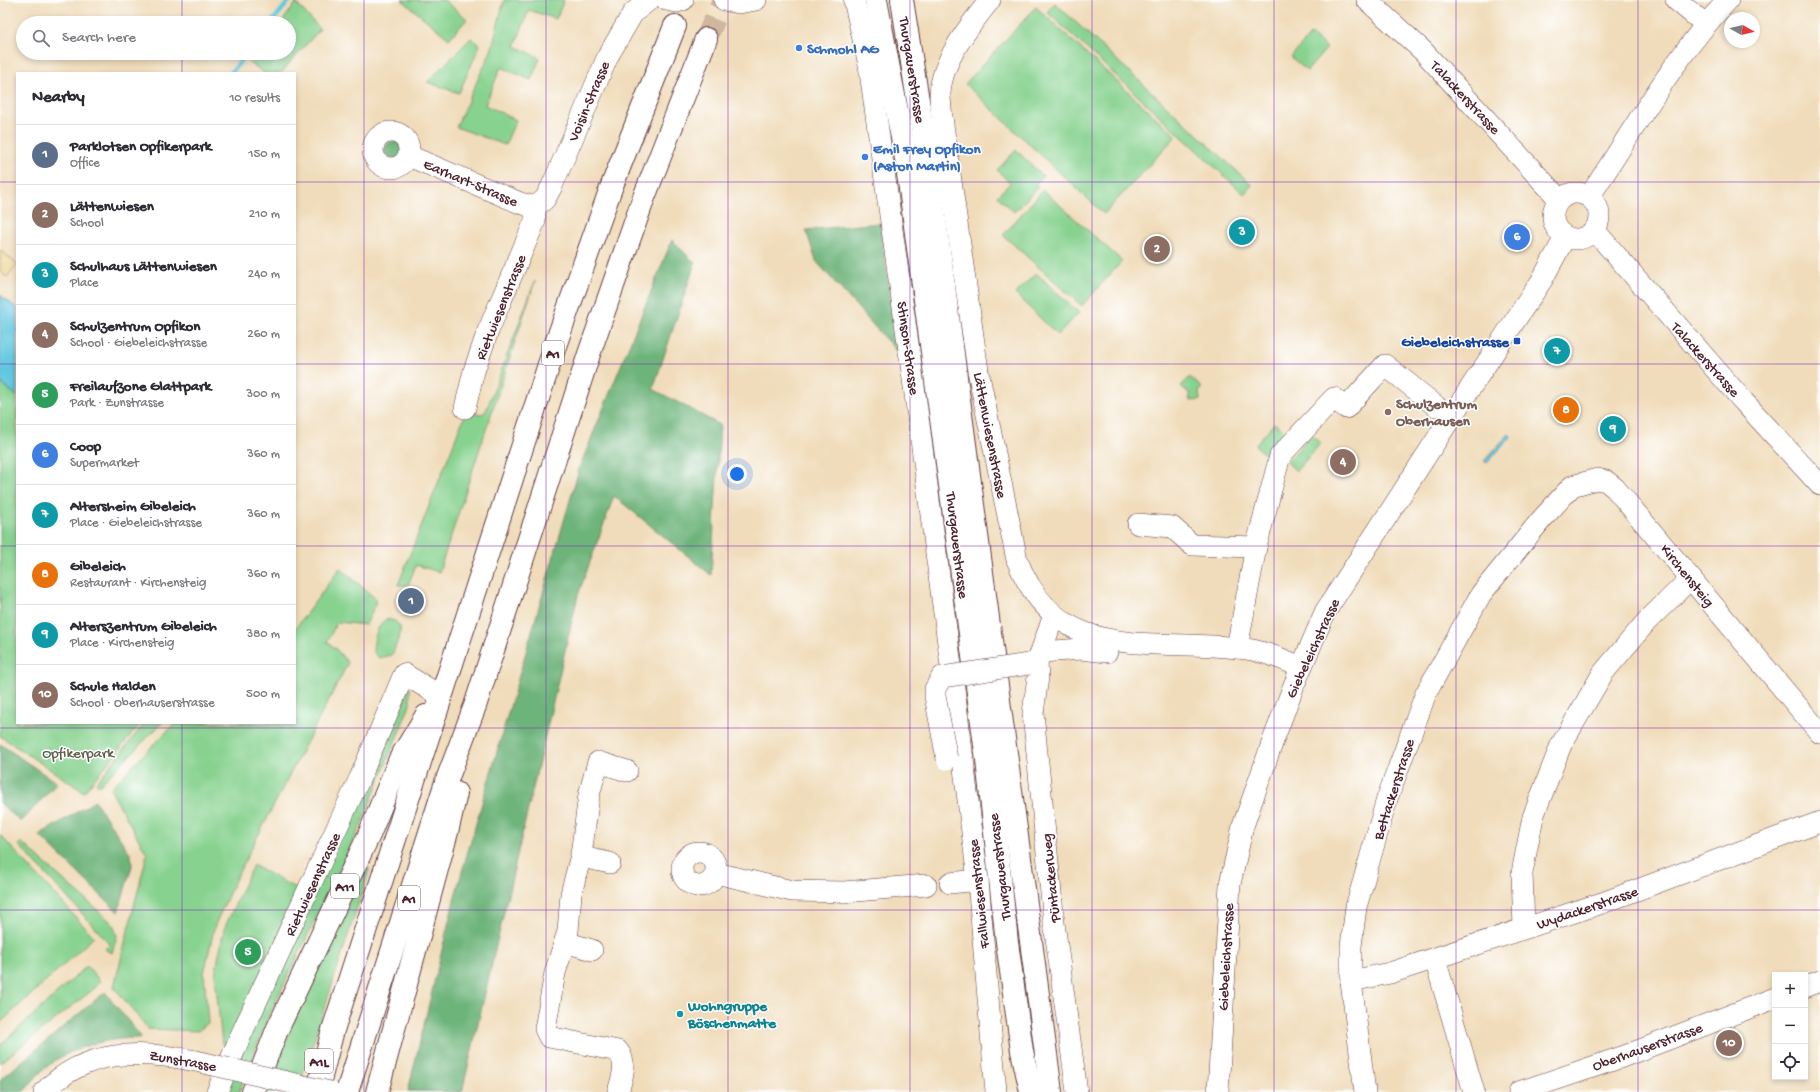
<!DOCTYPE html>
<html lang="en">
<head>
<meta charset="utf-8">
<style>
  body { margin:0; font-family:"Gochi Hand",sans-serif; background:#f2f2f3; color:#2b2b33 }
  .controls { position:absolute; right:12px; bottom:12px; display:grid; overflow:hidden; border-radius:0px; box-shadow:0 2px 6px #0003 }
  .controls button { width:36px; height:36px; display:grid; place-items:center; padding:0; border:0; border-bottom:1px solid #e1e1e2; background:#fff; color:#2b2b33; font:20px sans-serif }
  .compass { position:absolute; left:1724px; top:12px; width:36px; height:36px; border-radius:50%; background:#fff; box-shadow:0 2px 6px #0003; rotate:98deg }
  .you { position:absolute; left:737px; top:474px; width:14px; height:14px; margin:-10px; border:3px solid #fff; border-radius:50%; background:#1a73e8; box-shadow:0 0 0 6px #1a73e833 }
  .badge { display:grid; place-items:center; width:26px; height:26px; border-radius:50%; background:#0f766e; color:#fff; font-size:13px; font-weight:700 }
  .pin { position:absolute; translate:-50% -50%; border:2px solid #fff; box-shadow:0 1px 4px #0006 }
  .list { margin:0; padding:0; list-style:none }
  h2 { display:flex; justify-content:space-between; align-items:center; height:52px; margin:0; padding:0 16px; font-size:17px }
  h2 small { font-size:13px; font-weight:400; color:#7c7c81 }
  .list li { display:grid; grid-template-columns:26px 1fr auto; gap:12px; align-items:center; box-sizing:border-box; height:60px; padding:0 16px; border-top:1px solid #e1e1e2 }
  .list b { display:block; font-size:15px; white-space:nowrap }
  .list p { margin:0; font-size:13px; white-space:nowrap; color:#7c7c81 }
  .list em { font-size:13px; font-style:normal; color:#7c7c81 }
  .icon { flex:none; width:22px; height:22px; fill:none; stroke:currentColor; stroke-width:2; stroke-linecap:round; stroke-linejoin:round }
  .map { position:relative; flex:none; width:1820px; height:1092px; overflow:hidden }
  .search { position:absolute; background:#fff; box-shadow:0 2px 6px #0003; left:16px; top:16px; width:280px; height:44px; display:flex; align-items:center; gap:10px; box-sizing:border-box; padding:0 14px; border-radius:22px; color:#7c7c81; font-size:15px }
  .panel { position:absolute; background:#fff; box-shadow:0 2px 6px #0003; left:16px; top:72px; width:280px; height:652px; border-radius:0px }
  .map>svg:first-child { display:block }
  .green { fill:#87d28f; stroke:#68785d }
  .forest { fill:#6db47a; stroke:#5c6a52 }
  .sand { fill:#eeda9e; stroke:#9c7c64 }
  .water { fill:#61c7df; stroke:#567385 }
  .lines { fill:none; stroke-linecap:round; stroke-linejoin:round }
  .stream { stroke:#61c7df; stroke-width:4.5 }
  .highway-tunnel { stroke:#cfb69d; stroke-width:22; stroke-dasharray:22 11; stroke-linecap:butt }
  .minor-casing { stroke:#633b40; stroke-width:22 }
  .major-casing { stroke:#633b40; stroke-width:24 }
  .highway-casing { stroke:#633b40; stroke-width:24 }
  .minor { stroke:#fff; stroke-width:21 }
  .major { stroke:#fff; stroke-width:22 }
  .highway { stroke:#fff; stroke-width:22 }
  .minor-bridge-casing { stroke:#633b40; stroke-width:22; stroke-linecap:butt }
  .minor-bridge { stroke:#fff; stroke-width:21 }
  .grid { fill:none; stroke:#7b2cbf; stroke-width:1; stroke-opacity:0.55 }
  .shop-dot { fill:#3f7fe0; stroke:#fff; stroke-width:1.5 }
  .transit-dot { fill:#1a4fb4; stroke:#fff; stroke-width:1.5 }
  .education-dot { fill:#8d6e63; stroke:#fff; stroke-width:1.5 }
  .culture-dot { fill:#0f9aa8; stroke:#fff; stroke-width:1.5 }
  .labels { text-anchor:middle; stroke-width:3; stroke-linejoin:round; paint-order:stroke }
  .shield { fill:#fff; stroke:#80626b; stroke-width:1 }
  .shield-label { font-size:14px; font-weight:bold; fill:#4a1f2b }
  .shop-label { font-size:15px; font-weight:bold; fill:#366cbe; stroke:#fff; text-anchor:start }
  .street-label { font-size:15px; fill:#4a1f2b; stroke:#fff }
  .transit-label { font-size:15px; font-weight:bold; fill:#164399; stroke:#fff; text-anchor:end }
  .education-label { font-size:15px; font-weight:bold; fill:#785e54; stroke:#fff; text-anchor:start }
  .park-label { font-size:15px; fill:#5f5e4e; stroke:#fff }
  .culture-label { font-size:15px; font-weight:bold; fill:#0d838f; stroke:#fff; text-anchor:start }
</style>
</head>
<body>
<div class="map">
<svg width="1820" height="1092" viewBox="0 0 1820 1092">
  <rect width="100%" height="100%" fill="#fff"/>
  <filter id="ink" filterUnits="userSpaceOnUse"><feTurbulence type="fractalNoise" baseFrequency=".025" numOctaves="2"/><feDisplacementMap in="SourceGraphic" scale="8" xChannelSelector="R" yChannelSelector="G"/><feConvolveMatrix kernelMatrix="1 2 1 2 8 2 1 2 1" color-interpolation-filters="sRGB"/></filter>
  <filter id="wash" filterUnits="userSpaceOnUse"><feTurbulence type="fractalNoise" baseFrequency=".012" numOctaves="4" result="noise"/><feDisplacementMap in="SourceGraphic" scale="16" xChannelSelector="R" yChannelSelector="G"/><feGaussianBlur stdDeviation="0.9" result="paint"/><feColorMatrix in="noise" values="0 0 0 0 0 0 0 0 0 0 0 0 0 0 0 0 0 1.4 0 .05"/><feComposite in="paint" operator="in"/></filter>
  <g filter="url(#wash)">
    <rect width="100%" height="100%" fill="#f0dcba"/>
    <g class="green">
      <polygon points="402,0 444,0 467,19 449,39"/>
      <polygon points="504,0 564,0 556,19 529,10 515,46 540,58 531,80 501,67 485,105 516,120 505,145 456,127 491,51"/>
      <polygon points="296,3 320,29 281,73 264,73 249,62 256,53 289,53 289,23 281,23"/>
      <polygon points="1055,3 1252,185 1244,194 1047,12"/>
      <polygon points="1036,7 1176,136 1104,214 965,84"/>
      <polygon points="1311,34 1327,48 1307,71 1291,57"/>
      <polygon points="471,38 480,45 459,93 427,82"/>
      <polygon points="1016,150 1043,176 1036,184 1038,187 1014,212 997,196 1010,183 997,170"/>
      <polygon points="1043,190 1122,261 1082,306 1003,235"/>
      <polygon points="1036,273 1079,313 1058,335 1015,294"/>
      <polygon points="535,281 439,572 416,565 408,585 398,585 466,412 482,414 486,411"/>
      <polygon points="1190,377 1202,388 1199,391 1200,400 1190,401 1189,393 1181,386"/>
      <polygon points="0,382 17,396 17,723 141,723 84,792 0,736"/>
      <polygon points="1274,423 1288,434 1268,457 1255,445"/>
      <polygon points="1312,434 1321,443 1296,471 1287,462"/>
      <polygon points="340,568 377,600 366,625 337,622 327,642 336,649 348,663 236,878 215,925 204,973 208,1023 198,1031 148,1029 114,987 147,854 110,789 175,723 295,723 295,629"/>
      <path d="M386,619L395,621L400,626V635L392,655L379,658L373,651C374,639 376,627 386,619Z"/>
      <polygon points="402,688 410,688 410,705 361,825 269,1015 239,1092 223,1092"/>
      <polygon points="145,723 162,723 99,786 96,783"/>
      <polygon points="0,835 94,937 0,1023"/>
      <polygon points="21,842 113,924 117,936 112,953 105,949 110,944 19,845"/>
      <polygon points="253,865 304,893 231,1047 222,1044 215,975 224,929"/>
      <path d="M366,866L369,868V871L297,1092H266C293,1014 331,940 366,866Z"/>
      <polygon points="87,966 100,981 95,988 0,1063 0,1045"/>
    </g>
    <g class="forest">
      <circle cx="394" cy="150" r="9"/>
      <polygon points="880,223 898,353 816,261 806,230"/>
      <polygon points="672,240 695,263 653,389 720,425 711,575 614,496 578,595 462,1092 408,1091 455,896 580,466"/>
      <polygon points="0,744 57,783 21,822 0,803"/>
      <polygon points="95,801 131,855 132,866 118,912 39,835"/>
      <path d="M105,992L142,1038C107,1038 71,1046 44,1069C36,1076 30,1085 23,1092H0V1080Z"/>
    </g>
    <polygon class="sand" points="0,250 17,264 7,277 0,272"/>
    <g class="water">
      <polygon points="0,295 17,308 17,396 0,382"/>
      <polygon points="1509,434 1511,437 1487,463 1484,461"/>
    </g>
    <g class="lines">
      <g class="stream">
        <polyline points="271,23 290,0"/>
        <polyline points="231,73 247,53"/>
      </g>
    </g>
  </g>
  <g filter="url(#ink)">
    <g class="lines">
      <polyline class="highway-tunnel" points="706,39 723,0"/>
      <g class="minor-casing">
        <g id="minor">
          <polyline points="666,0 677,2 683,0"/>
          <polyline points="724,0 739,3 756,0"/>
          <polyline points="854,0 869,65 913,379 955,696 978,880 996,1092"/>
          <path d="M990,0C970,25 941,61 940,94C940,105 942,115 943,125L978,371L1017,560C1059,666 1149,637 1238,648C1261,650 1280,658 1301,667"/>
          <polyline points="1367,0 1423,51 1559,199"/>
          <polyline points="1676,0 1705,24"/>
          <circle cx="391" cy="150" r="18"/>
          <polyline points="409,156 520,203 535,207"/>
          <circle cx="1576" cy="216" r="23"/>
          <path d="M1589,197C1634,130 1672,59 1728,0"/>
          <polyline points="535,207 545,199 552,186 608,56 633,13 649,0"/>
          <polyline points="1595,231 1744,402 1820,485"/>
          <polyline points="465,408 474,371 488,331 535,221 535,207"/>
          <polyline points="1138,524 1172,527 1192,545 1256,547"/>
          <polyline points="1054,615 1037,663 1038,677 1033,713 1054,923 1077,1092"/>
          <polyline points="1237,648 1256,547 1280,456 1334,398 1346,408 1385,365 1436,406"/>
          <polyline points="1042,652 1081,649 1107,652"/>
          <circle cx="699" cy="869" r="17"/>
          <polyline points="581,857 610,863"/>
          <polyline points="716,873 792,891 844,892 926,885"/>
          <polyline points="950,883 978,880"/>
          <polyline points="1524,928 1522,873 1533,817 1561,745 1603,673 1647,621 1690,579"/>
          <polyline points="565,942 592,950"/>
          <polyline points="1435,959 1474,1092"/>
          <polyline points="1351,981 1390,973 1602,903 1820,822"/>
          <polyline points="1805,987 1820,981"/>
          <path d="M44,1092C86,1048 141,1050 196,1061"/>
          <polyline points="217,1092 241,1035 359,780 404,674 439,695"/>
          <path d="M618,1092C622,1078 628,1064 618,1051L549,1037L545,1029L555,973L568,931L571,894L581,855L589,795L598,762L627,771"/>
          <polyline points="1218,1092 1230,884 1243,826 1274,738 1294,685 1325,612 1459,405 1542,280 1565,237"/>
          <polyline points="1365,1092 1351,981 1351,946 1356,907 1387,799 1426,693 1481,594 1541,520 1572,486 1597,479 1606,481 1615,488 1820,733"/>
          <polyline points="1519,1092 1622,1057 1775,998"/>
        </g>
      </g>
      <g class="major-casing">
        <g id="major">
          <polyline points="876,0 906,159 987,760 1007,942 1022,1051 1031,1092"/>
          <polyline points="902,0 926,151 1051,1092"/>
        </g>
      </g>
      <g class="highway-casing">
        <g id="highway">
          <polyline points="253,1092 277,1030 369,835 400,759 426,716"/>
          <polyline points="317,1092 333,1030 556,343 611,188 675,26"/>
          <polyline points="347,1092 445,785 475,706 589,354 643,200 706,39"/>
          <polyline points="377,1092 447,832 456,793"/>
        </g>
      </g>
      <use href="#minor" class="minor"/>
      <use href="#major" class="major"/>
      <use href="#highway" class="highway"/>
      <g class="minor-bridge-casing">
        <g id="minor-bridge">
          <polyline points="947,759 935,696 935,689 942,677 1029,664"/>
          <polyline points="196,1061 330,1092"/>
        </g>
      </g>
      <use href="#minor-bridge" class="minor-bridge"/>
    </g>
  </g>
  <path class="grid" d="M182,0V23M364,0V1092M546,0V1092M728,0V1092M910,0V1092M1092,0V1092M1274,0V1092M1456,0V1092M1638,0V1092M182,53V73M0,182H17M295,182H1820M0,364H17M295,364H1820M0,546H17M295,546H1820M182,723V1092M0,728H1820M0,910H1820"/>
  <g class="shop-dot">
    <circle cx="799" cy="48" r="4"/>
    <circle cx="865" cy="157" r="4"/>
  </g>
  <rect class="transit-dot" x="1513" y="337" width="8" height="8" rx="2"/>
  <circle class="education-dot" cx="1388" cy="412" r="4"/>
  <circle class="culture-dot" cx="680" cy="1014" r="4"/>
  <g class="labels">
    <g class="shield">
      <rect x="542" y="341" width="22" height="24" rx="3"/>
      <rect x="331" y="874" width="28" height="24" rx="3"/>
      <rect x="398" y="886" width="22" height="24" rx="3"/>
      <rect x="305" y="1049" width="28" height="24" rx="3"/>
    </g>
    <g class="shield-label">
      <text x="553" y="358">A1</text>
      <text x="345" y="891">A11</text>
      <text x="409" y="903">A1</text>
      <text x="319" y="1066">A1L</text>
    </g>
    <g class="shop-label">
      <text x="807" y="53">Schmohl AG</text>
      <text x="873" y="153">Emil Frey Opfikon<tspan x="873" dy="17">(Aston Martin)</tspan></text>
    </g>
    <g class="street-label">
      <text transform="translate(913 70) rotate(81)" y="5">Thurgauerstrasse</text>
      <text transform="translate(1466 97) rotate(47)" y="5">Talackerstrasse</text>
      <text transform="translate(588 101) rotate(-67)" y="5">Voisin-Strasse</text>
      <text transform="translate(471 182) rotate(23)" y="5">Earhart-Strasse</text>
      <text transform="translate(500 307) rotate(-68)" y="5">Rietwiesenstrasse</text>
      <text transform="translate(909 348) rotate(82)" y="5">Stinson-Strasse</text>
      <text transform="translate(1706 359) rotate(48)" y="5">Talackerstrasse</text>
      <text transform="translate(991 435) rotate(79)" y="5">Lättenwiesenstrasse</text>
      <text transform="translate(958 545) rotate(83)" y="5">Thurgauerstrasse</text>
      <text transform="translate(1688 575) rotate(51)" y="5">Kirchensteig</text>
      <text transform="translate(1312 648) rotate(-65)" y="5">Giebeleichstrasse</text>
      <text transform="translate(1393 789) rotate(-72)" y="5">Bettackerstrasse</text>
      <text transform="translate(999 867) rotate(-97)" y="5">Thurgauerstrasse</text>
      <text transform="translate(1050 878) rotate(-96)" y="5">Püntackerweg</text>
      <text transform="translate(312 884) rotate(-65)" y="5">Rietwiesenstrasse</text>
      <text transform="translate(978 894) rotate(-96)" y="5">Fallwiesenstrasse</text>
      <text transform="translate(1587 907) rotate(-19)" y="5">Wydackerstrasse</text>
      <text transform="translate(1225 957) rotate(-87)" y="5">Giebeleichstrasse</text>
      <text transform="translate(1647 1046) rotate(-20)" y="5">Oberhauserstrasse</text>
      <text transform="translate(183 1060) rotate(10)" y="5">Zunstrasse</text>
    </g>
    <g class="transit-label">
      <text x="1509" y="346">Giebeleichstrasse</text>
    </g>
    <g class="education-label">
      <text x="1396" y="408">Schulzentrum<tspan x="1396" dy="17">Oberhausen</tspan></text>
    </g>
    <g class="park-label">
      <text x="78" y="757">Opfikerpark</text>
    </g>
    <g class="culture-label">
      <text x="688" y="1010">Wohngruppe<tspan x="688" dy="17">Böschenmatte</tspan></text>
    </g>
  </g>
</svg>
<div class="controls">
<button>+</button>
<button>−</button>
<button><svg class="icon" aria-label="locate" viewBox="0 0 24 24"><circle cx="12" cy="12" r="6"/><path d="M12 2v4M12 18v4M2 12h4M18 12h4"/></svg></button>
</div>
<svg class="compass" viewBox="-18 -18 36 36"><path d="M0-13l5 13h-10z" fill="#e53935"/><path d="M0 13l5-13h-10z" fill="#7c7c81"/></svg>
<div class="you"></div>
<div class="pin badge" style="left:411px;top:601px;background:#5c6f8a">1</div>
<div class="pin badge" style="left:1157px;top:249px;background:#8d6e63">2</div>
<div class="pin badge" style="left:1242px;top:232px;background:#0f9aa8">3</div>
<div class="pin badge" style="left:1343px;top:462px;background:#8d6e63">4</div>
<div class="pin badge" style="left:248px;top:952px;background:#2e9e5b">5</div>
<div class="pin badge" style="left:1517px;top:237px;background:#3f7fe0">6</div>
<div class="pin badge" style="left:1557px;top:351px;background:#0f9aa8">7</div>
<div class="pin badge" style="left:1566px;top:410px;background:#e8710a">8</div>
<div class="pin badge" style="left:1613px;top:429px;background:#0f9aa8">9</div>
<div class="pin badge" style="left:1729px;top:1043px;background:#8d6e63">10</div>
<div class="search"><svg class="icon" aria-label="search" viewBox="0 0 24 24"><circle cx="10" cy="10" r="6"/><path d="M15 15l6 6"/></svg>Search here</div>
<section class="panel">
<h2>Nearby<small>10 results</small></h2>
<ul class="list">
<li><span class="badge" style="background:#5c6f8a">1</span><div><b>Parklotsen Opfikerpark</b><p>Office</p></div><em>150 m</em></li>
<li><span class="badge" style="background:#8d6e63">2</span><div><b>Lättenwiesen</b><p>School</p></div><em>210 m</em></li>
<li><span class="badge" style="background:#0f9aa8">3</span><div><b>Schulhaus Lättenwiesen</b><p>Place</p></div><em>240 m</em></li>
<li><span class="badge" style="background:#8d6e63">4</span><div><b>Schulzentrum Opfikon</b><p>School · Giebeleichstrasse</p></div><em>260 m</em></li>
<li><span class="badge" style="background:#2e9e5b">5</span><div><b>Freilaufzone Glattpark</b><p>Park · Zunstrasse</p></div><em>300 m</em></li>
<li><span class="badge" style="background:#3f7fe0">6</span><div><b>Coop</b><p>Supermarket</p></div><em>360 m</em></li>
<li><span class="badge" style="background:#0f9aa8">7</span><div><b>Altersheim Gibeleich</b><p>Place · Giebeleichstrasse</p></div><em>360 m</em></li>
<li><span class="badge" style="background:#e8710a">8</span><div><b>Gibeleich</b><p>Restaurant · Kirchensteig</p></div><em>360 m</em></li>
<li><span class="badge" style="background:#0f9aa8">9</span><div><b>Alterszentrum Gibeleich</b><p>Place · Kirchensteig</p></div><em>380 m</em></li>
<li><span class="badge" style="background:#8d6e63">10</span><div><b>Schule Halden</b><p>School · Oberhauserstrasse</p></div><em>500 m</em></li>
</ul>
</section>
</div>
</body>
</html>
